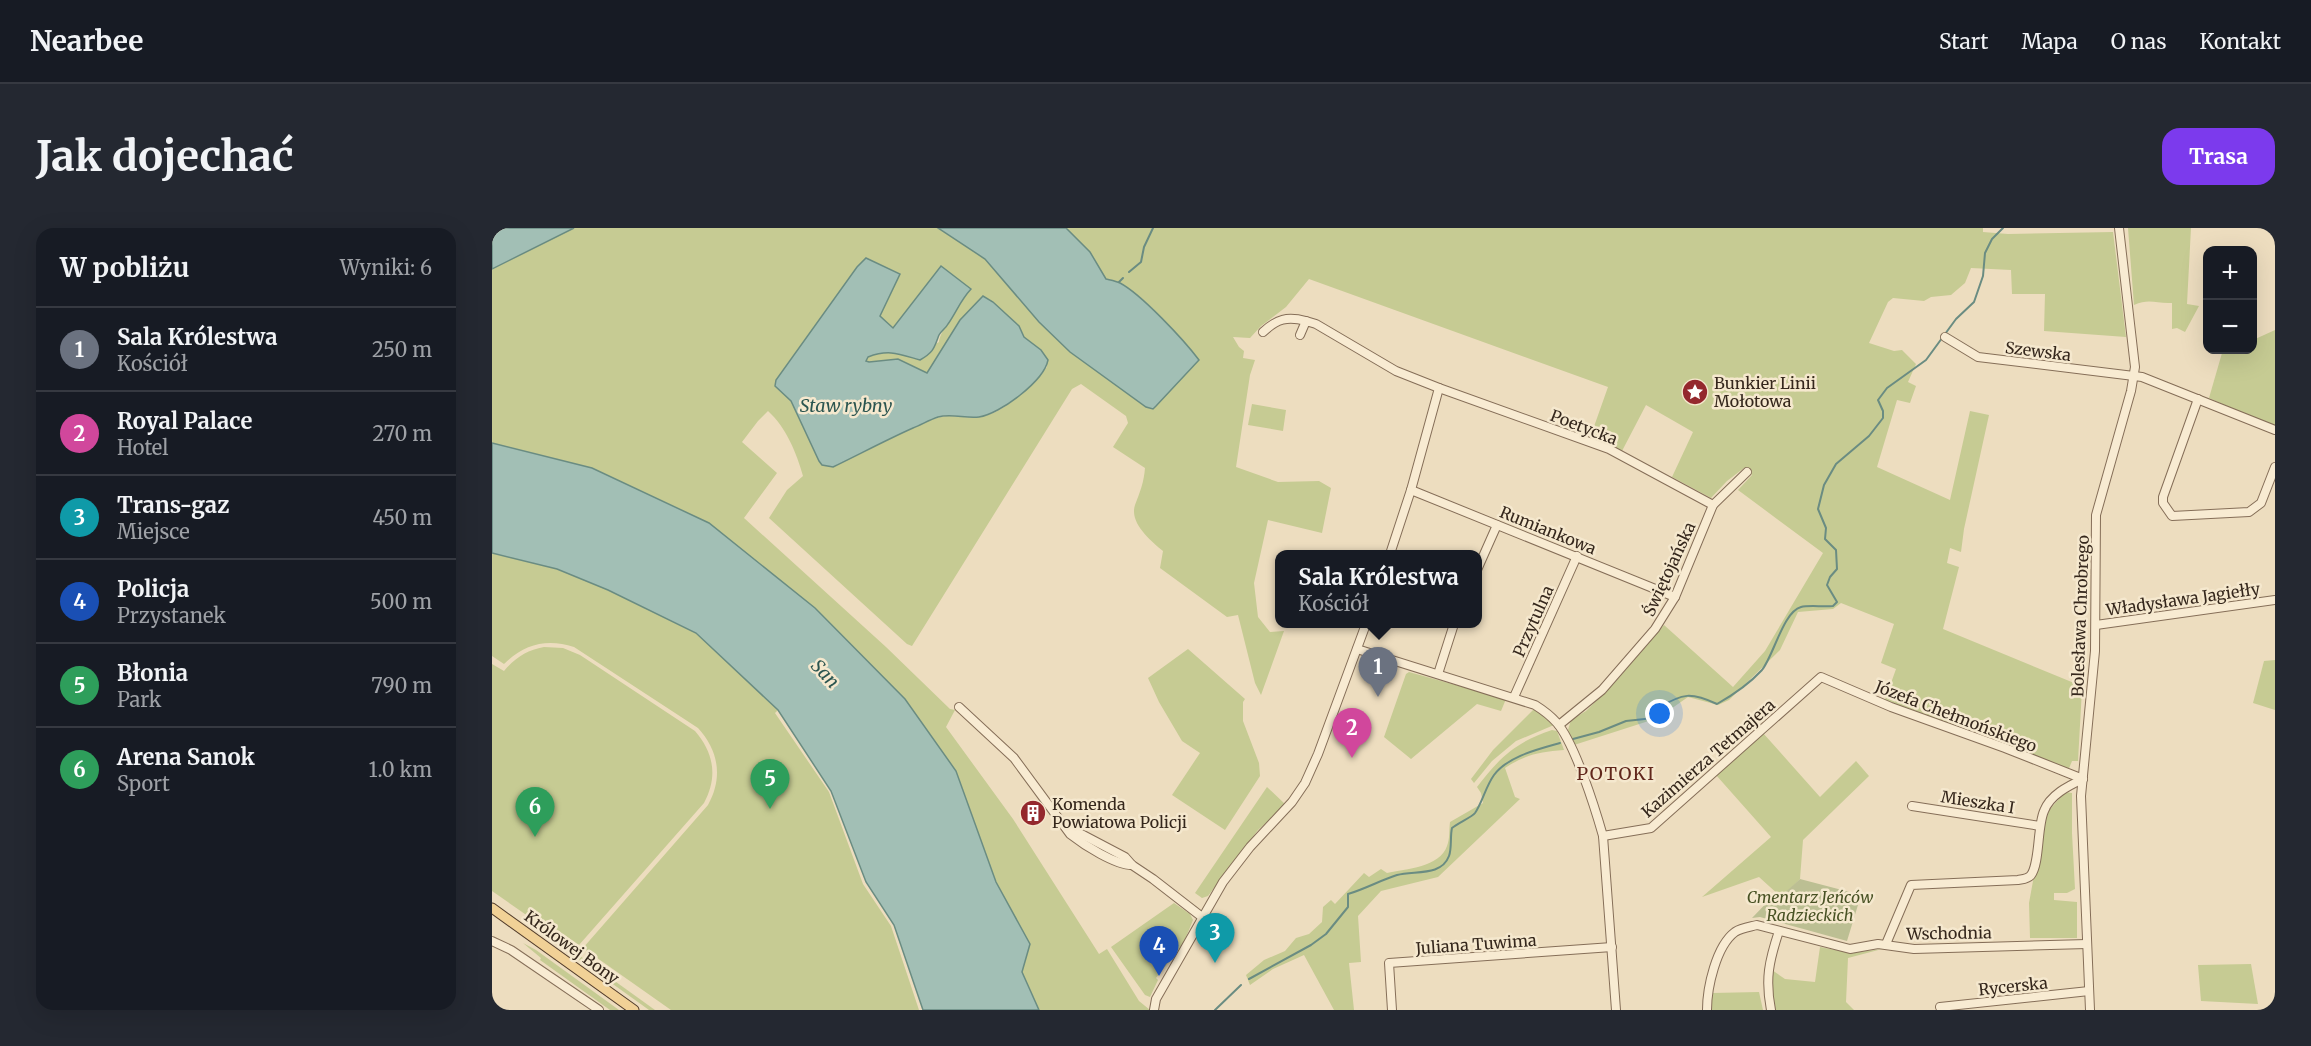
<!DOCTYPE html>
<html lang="pl">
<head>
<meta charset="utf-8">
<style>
  body { margin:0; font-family:Merriweather,serif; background:#242831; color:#f1f3f6 }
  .controls { position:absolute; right:18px; top:18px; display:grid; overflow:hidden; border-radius:12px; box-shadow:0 6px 24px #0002 }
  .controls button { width:54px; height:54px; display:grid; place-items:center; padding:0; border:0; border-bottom:2px solid #363941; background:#171b24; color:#f1f3f6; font:30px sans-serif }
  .you { position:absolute; left:1168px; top:486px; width:21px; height:21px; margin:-15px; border:4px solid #fff; border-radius:50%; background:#1a73e8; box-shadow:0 0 0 9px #1a73e833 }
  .badge { display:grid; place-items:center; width:39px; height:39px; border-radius:50%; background:#7c3aed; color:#fff; font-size:20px; font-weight:700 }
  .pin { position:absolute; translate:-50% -50px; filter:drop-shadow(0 2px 3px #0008) }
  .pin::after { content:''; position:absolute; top:32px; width:21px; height:18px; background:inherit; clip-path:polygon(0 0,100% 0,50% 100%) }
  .popup { position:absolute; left:783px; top:322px; width:207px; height:78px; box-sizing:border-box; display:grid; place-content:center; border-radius:12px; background:#171b24; filter:drop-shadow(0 2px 4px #0005); font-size:20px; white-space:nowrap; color:#9ea1a6 }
  .popup b { font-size:22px; color:#f1f3f6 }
  .popup::after { content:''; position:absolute; left:50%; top:100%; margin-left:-12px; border:12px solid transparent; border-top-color:#171b24 }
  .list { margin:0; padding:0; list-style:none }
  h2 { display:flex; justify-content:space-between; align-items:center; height:78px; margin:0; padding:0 24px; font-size:26px }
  h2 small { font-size:20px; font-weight:400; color:#9ea1a6 }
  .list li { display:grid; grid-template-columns:39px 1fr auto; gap:18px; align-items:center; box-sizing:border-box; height:84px; padding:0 24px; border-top:2px solid #363941 }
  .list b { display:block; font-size:22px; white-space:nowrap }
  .list p { margin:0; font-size:20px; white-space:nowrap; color:#9ea1a6 }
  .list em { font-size:20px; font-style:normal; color:#9ea1a6 }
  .map { position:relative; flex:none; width:1783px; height:782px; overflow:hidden; border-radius:18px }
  header { display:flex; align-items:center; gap:36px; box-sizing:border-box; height:84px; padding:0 30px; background:#171b24; border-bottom:2px solid #363941 }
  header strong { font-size:28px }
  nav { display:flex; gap:33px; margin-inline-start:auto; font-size:21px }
  .intro { display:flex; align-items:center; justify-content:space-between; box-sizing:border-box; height:144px; padding:0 36px }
  h1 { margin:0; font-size:42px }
  .button { padding:15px 27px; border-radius:18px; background:#7c3aed; color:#fff; font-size:21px; font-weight:700 }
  main { display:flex; gap:36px; padding:0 36px }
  aside { flex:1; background:#171b24; border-radius:18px; box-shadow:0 6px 24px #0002 }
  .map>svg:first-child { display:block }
  .green { fill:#c6cb93; fill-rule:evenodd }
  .cemetery { fill:#bcbf93 }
  .water { fill:#a2bfb5; stroke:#6a8c82; stroke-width:1.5 }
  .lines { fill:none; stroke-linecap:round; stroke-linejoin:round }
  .stream { stroke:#6a8c82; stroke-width:2 }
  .minor-casing { stroke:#856e58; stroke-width:10 }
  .major-casing { stroke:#533d2c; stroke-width:11 }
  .minor { stroke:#f8ebd2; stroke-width:8 }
  .major { stroke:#f1d196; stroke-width:9 }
  .labels { text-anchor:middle; stroke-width:5; stroke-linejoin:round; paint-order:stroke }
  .street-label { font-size:16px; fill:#35271c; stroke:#f5e8ce }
  .poi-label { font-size:16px; fill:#35271c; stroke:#f5e8ce; text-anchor:start }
  .park-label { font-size:16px; font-style:italic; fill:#475123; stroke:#f5e8ce }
  .water-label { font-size:18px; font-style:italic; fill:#2b5550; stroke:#f5e8ce }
  .neighbourhood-label { font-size:18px; letter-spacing:1.5px; fill:#61271c; stroke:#f5e8ce }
</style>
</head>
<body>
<header>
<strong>Nearbee</strong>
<nav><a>Start</a><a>Mapa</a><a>O nas</a><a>Kontakt</a></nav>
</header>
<div class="intro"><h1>Jak dojechać</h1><a class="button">Trasa</a></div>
<main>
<aside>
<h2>W pobliżu<small>Wyniki: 6</small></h2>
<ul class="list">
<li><span class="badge" style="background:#6b7280">1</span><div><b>Sala Królestwa</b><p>Kościół</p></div><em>250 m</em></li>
<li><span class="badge" style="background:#d1479c">2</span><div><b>Royal Palace</b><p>Hotel</p></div><em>270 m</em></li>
<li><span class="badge" style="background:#0f9aa8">3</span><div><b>Trans-gaz</b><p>Miejsce</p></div><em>450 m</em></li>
<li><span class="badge" style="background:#1a4fb4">4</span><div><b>Policja</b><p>Przystanek</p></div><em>500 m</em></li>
<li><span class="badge" style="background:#2e9e5b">5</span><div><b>Błonia</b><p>Park</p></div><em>790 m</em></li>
<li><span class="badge" style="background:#2e9e5b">6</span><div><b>Arena Sanok</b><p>Sport</p></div><em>1.0 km</em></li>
</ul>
</aside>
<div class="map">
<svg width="1783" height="782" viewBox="0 0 1783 782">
  <rect width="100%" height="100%" fill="#edddbf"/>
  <g class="green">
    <path d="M82,0H446L493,31L547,94L578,124L654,179L664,178L682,159L697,119C674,95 647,59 614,51L598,24L574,0H1491V4L1516,6L1621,4L1634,109L1552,103L1553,66H1520L1519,42L1479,40L1473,55L1459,67L1439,69L1432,73L1401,70L1396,74L1377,115L1402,123L1410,122L1424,136L1416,154L1424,158L1418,175L1405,172L1385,239L1458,272L1478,183L1497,187L1472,301L1469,324L1458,320L1455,335L1467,339L1451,401L1587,457L1590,461L1586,533H1580L1576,543L1508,513L1393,472L1404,441L1389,435L1402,396L1349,375L1341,381L1306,384L1288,422L1237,472L1226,477L1196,469L1166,490L1082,517L1076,502L1079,492L1094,483L1125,452L1172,397L1241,459L1273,423L1331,325L1246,262L1260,247L1252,240L1235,253L1219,270L1180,249L1201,204L1154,177L1130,223L1099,207L1116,159L817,51L794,79L769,98L758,110L741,109L747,119L752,123L751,130L763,132L758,147L744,239L786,254L827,253L839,260L830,305L776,292L762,355L766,389L778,404L792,403L769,467L763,455L746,387L735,389L668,340L671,323C659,313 637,295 643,277C648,264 652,254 653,240L621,219L636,195L634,188L589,156L580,161L420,418L415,416L277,290L295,262L311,248C305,226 294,199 276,183L266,193L250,214L285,245L252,290L394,419L458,481L463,482L454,499L521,591L607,726L615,721L647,773L658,782H547L530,744L538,716L504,654L464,543L413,471L323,380L100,240L0,215V41ZM374,30L388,88L401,100L449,38L472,68C466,76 447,106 447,114L419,129C404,122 390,123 376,129L374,133L377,134L406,131L435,145L468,92L491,68L501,74L527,98L532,109L549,122L555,139C534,158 517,185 486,189C472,191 459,185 445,190C409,201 374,221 341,239L327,233L299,173L284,152L365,39Z"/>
    <path d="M1636,0H1699L1695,76L1707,78L1693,104L1685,100L1680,101V75C1664,76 1658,70 1642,77Z"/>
    <polygon points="1783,102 1783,197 1782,199 1717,170 1730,125 1737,122 1760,122 1761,112"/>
    <polygon points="760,176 794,182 791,203 756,197"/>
    <path d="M0,325L65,341L116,362L204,405L286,482L283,485L337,564L371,656L399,698L427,782H179L91,720L216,577C231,550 227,523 206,500L82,419C55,410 32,416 12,436L0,428Z"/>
    <path d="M52,419L71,420L88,427L203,503C222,525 226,549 212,575L87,717L61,699L56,702L0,663V436L12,443C23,430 35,422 52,419Z"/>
    <polygon points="696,421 753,471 751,474 751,493 767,535 768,548 733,602 680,567 708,525 690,513 667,474 656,450"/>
    <polygon points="1783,432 1783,482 1761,475 1772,433"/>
    <polygon points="917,444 1014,471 1009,483 985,476 919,531 892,509 914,446"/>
    <polygon points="1042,481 1062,497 1024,513 1000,533 982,555 979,551 1001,522"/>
    <path d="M1060,502L1065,503L1072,522C1048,524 1034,526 1013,540L1023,569L1028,571L946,649L889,663L866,688L869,734L857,735L862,782H842L812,727L781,741L758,757L754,747L772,732L793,723L804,710L817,706L830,694L831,679L839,672L843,676L872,645L877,649L889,641L895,645C914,641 948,639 955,618C958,611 957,601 958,594L991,575L989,565L985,559C1008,529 1024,514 1060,502Z"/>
    <polygon points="1271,505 1328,569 1364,533 1377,548 1311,612 1308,651 1289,669 1267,649 1210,669 1279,609 1224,547"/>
    <polygon points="775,559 794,577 766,602 716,668 710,670 703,665"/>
    <polygon points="1573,564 1580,565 1580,605 1583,661 1575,665 1562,665 1562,672 1585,674 1585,710 1538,710 1537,675 1553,587"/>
    <polygon points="682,675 698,686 701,692 692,714 664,750 666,752 658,769 653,767 619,719"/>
    <polygon points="67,713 163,782 157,782 72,721"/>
    <polygon points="31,715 44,722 127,782 118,782 48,732 49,730"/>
    <polygon points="1328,719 1359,725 1390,721 1356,730 1354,774 1362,782 1283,782 1278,755 1280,742 1293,751 1323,754"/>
    <polygon points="1759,736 1766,776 1709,773 1706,737"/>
    <polygon points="1267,764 1271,782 1218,782 1220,765"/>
  </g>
  <polygon class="cemetery" points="1308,651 1369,667 1355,713 1268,689 1260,690 1285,664 1289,668"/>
  <g class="water">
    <polygon points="0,0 82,0 0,41"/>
    <path d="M446,0H574L598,24L614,51C618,52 624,53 628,55C649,66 692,112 707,132L664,178L661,181L654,179L578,124L547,94L493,31Z"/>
    <path d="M374,30L408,46L388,88L401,100L449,38L479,61C468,73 465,83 456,96C454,100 449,103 447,107C442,120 442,124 428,132C407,126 397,121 376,129L374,133L377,134L406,131L435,145L468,92L491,68L501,74L527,98L532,109L549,122L556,132C552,153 508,186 487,189C474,191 460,185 446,189C437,192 429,197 421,200C394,212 368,226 341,239L330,237L327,233L299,173L283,158L284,152L365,39Z"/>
    <polygon points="0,215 100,240 217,295 323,380 413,471 464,543 504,654 538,716 530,744 547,782 431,782 402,697 374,654 339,563 286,482 204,405 116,362 65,341 0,325"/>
  </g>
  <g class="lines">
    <g class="stream">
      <polyline points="637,44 649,34 652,19 661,0"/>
      <polyline points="627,54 631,50"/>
      <path d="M1081,511L1107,504L1134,493L1162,490L1166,480C1191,465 1199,464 1225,476C1241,467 1258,455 1270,442C1282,427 1291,384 1309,379C1316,377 1332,379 1341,378L1345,374L1335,357L1338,349L1345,341L1344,322L1333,311L1334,300L1326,281L1332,257L1344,236L1377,208L1391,190V183L1386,172L1395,160L1434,132L1464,91L1482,74L1491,48L1493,25L1500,11L1511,0"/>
      <path d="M757,751L819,717L834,706L856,679V666C873,661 889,652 905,647C922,642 949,649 957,628C960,620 958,608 960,600C966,595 980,589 983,585C990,575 994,558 1002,547C1016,528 1047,521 1068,515"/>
      <polyline points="723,782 749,757"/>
    </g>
    <g class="minor-casing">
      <g id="minor">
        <path d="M771,104C785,91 795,88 814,93"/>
        <polyline points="808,107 814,93 824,96 904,143 947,160 919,262 898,326"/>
        <polyline points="1453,109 1486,129 1650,149 1783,202"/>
        <polyline points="947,160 1117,221 1221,277"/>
        <polyline points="1706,171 1671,269 1671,275 1680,288 1757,284 1769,275 1783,239"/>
        <polyline points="919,262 1183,369"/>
        <polyline points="985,342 1005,297"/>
        <polyline points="1604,397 1783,372"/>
        <path d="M865,421L1043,477C1051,482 1058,487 1065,495C1083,516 1103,580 1111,608L1124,782"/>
        <polyline points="946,446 962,396"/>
        <polyline points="1022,469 1085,328"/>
        <path d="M467,479L522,530L578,606C592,617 623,637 640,637"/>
        <polyline points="1067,497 1110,462 1163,401 1183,369 1221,277 1255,244"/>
        <polyline points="1420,578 1548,598"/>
        <polyline points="574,598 633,629 640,637 661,651 710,689"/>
        <polyline points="1111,608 1159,600 1329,449 1399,479 1513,520 1591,551"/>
        <polyline points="0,713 19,722 107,782"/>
        <path d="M1394,716L1419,657L1526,652C1531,651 1536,651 1539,647C1548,635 1545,599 1552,583C1558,567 1576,558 1591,551"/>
        <polyline points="1448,779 1597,763"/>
        <polyline points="662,782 664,771 731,654 758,619 800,574 813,555 826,526 874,396"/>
        <polyline points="900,782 897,735 1120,719"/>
        <path d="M1215,782C1215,760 1224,718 1243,704C1249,700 1257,699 1265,697L1358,721L1386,716L1422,721L1595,716"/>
        <path d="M1279,782C1273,751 1277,733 1287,703"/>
        <polyline points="1598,782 1589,568 1603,423 1604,287 1639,163 1643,139 1627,0"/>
      </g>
    </g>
    <g class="major-casing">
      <polyline id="major" points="0,680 142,782"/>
    </g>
    <use href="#minor" class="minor"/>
    <use href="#major" class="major"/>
  </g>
  <defs>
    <g id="sight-disc" transform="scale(1.35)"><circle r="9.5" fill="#94282d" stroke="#f5e8ce"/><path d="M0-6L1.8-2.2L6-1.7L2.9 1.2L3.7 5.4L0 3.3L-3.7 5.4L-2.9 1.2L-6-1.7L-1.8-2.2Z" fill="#fff"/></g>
    <g id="building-disc" transform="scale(1.35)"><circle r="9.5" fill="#94282d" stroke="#f5e8ce"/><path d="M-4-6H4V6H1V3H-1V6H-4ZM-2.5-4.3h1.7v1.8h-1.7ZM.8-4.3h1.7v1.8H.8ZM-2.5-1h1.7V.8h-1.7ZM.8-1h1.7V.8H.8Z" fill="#fff"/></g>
  </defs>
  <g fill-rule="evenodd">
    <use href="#sight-disc" x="1203" y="164"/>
    <use href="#building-disc" x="541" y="585"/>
  </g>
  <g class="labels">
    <g class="street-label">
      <text transform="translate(1546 123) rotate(7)" y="6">Szewska</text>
      <text transform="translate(1092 199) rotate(21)" y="6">Poetycka</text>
      <text transform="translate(1056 302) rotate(22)" y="6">Rumiankowa</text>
      <text transform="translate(1177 341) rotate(-65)" y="6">Świętojańska</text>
      <text transform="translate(1691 371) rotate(-8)" y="6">Władysława Jagiełły</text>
      <text transform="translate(1588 388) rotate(-88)" y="6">Bolesława Chrobrego</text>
      <text transform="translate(1041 393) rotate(-66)" y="6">Przytulna</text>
      <text transform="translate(1464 488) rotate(21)" y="6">Józefa Chełmońskiego</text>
      <text transform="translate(1216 530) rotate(-41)" y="6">Kazimierza Tetmajera</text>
      <text transform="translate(1486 574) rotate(9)" y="6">Mieszka I</text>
      <text transform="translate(1457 705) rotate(-1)" y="6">Wschodnia</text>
      <text transform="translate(984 716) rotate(-4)" y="6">Juliana Tuwima</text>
      <text transform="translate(80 719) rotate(36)" y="6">Królowej Bony</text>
      <text transform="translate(1521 758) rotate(-6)" y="6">Rycerska</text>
    </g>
    <g class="poi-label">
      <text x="1222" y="161">Bunkier Linii<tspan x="1222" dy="18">Mołotowa</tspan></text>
      <text x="560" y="582">Komenda<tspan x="560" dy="18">Powiatowa Policji</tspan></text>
    </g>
    <g class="park-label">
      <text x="1318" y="675">Cmentarz Jeńców<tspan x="1318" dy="18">Radzieckich</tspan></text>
    </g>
    <g class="water-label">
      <text x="354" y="184">Staw rybny</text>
      <text transform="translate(333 446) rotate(47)" y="6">San</text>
    </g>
    <g class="neighbourhood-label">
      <text x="1124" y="552">POTOKI</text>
    </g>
  </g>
</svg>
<div class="controls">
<button>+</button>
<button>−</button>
</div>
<div class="you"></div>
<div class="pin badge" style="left:886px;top:469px;background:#6b7280">1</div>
<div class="popup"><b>Sala Królestwa</b>Kościół</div>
<div class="pin badge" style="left:860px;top:530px;background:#d1479c">2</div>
<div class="pin badge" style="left:723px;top:735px;background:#0f9aa8">3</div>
<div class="pin badge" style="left:667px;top:748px;background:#1a4fb4">4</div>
<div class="pin badge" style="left:278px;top:581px;background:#2e9e5b">5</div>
<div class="pin badge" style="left:43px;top:609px;background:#2e9e5b">6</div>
</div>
</main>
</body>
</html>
